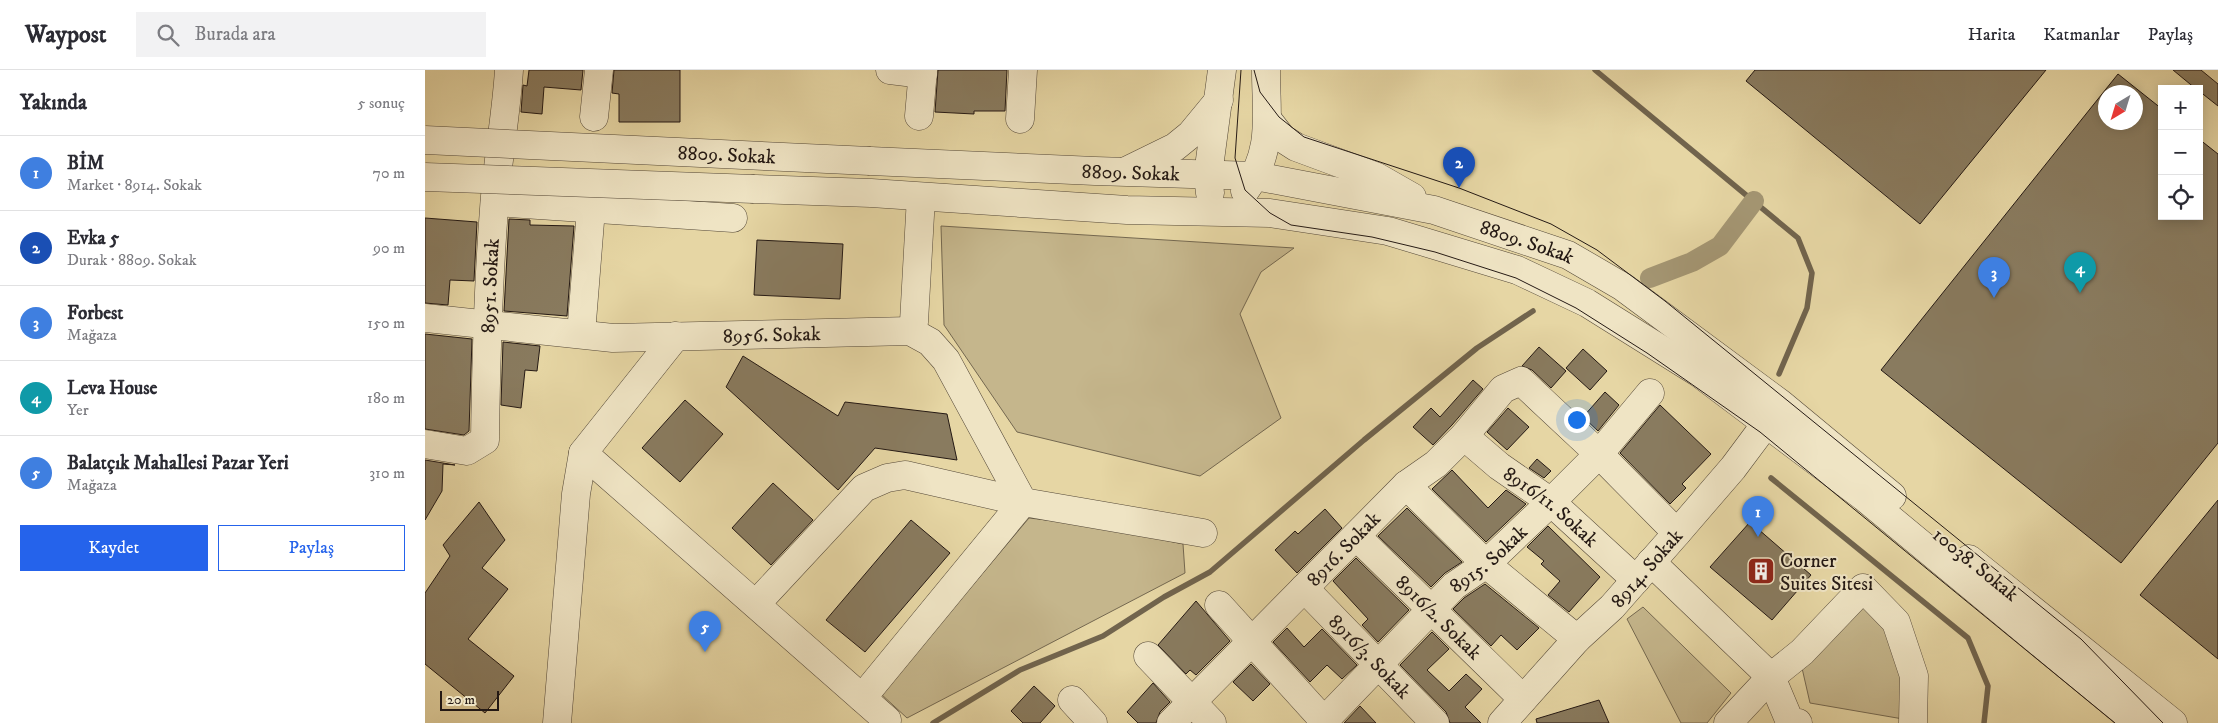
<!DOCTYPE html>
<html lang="tr">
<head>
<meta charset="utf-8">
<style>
  body { margin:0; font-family:"IM FELL DW Pica",serif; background:#f2f2f3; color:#2b2b33 }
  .controls { position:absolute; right:15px; top:15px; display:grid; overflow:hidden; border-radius:0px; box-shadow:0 2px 12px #0003 }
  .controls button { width:45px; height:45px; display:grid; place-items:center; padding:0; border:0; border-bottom:1px solid #e1e1e2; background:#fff; color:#2b2b33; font:25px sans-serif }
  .compass { position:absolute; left:1673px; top:15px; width:45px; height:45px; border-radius:50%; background:#fff; box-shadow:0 2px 12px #0003; rotate:218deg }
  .scale { position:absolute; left:15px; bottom:12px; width:59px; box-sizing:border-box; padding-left:5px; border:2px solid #241914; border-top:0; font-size:14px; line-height:18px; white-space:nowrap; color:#241914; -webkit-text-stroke:4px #efe4c4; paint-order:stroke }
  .you { position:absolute; left:1151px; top:349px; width:18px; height:18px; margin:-12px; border:4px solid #fff; border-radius:50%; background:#1a73e8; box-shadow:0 0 0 8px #1a73e833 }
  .badge { display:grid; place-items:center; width:32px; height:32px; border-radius:50%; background:#2563eb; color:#fff; font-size:16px; font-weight:700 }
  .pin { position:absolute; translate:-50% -41px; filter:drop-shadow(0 1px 2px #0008) }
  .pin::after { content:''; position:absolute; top:26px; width:18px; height:15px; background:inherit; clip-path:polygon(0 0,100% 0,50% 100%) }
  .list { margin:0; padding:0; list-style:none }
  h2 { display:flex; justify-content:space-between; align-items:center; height:65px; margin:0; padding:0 20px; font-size:21px }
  h2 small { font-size:16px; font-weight:400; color:#7c7c81 }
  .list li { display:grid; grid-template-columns:32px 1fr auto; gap:15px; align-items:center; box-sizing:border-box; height:75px; padding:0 20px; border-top:1px solid #e1e1e2 }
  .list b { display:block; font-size:19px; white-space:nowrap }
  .list p { margin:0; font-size:16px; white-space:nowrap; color:#7c7c81 }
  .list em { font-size:16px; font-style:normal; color:#7c7c81 }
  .actions { display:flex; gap:10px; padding:15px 20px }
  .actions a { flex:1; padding:11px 0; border:1px solid #2563eb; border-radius:0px; text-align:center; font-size:18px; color:#2563eb }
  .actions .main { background:#2563eb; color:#fff }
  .icon { flex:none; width:28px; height:28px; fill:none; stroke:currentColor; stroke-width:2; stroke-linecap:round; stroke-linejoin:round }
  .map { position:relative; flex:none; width:1793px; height:653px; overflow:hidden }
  header { display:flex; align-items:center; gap:30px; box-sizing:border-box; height:70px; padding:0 25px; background:#fff; border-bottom:1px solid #e1e1e2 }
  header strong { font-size:24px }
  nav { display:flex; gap:28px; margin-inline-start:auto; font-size:18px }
  .search { width:350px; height:45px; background:#f2f2f3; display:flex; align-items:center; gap:12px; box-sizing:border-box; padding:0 18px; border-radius:0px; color:#7c7c81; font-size:19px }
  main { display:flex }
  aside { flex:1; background:#fff }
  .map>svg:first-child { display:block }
  .green { fill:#c5b68c; stroke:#746850 }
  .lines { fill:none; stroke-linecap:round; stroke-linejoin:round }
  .stream { stroke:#71644d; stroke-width:5.5 }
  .canal { stroke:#a49673; stroke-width:20 }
  .building { fill:#897b5f; stroke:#241914; fill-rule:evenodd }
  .minor-casing { stroke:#544838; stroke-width:29 }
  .minor { stroke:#efe4c4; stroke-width:28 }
  .tram { stroke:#241914; stroke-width:1 }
  .minor-bridge-casing { stroke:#544838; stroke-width:29; stroke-linecap:butt }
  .minor-bridge { stroke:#efe4c4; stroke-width:28 }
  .labels { text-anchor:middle; stroke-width:4; stroke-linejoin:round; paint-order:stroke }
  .street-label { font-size:20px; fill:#241914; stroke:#efe4c4 }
  .poi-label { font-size:20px; fill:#241914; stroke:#efe4c4; text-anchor:start }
</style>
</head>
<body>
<header>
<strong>Waypost</strong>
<div class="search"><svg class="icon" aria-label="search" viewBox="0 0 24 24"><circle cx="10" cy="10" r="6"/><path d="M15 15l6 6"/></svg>Burada ara</div>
<nav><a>Harita</a><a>Katmanlar</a><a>Paylaş</a></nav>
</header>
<main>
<aside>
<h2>Yakında<small>5 sonuç</small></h2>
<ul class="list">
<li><span class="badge" style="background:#3f7fe0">1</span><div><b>BİM</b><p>Market · 8914. Sokak</p></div><em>70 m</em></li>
<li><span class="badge" style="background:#1a4fb4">2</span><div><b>Evka 5</b><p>Durak · 8809. Sokak</p></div><em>90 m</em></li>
<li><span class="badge" style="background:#3f7fe0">3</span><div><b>Forbest</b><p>Mağaza</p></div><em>150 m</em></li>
<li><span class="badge" style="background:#0f9aa8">4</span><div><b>Leva House</b><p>Yer</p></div><em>180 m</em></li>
<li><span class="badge" style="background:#3f7fe0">5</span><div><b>Balatçık Mahallesi Pazar Yeri</b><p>Mağaza</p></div><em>310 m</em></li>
</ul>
<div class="actions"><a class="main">Kaydet</a><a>Paylaş</a></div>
</aside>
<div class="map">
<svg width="1793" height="653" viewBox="0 0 1793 653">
  <rect width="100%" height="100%" fill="#e6d6a4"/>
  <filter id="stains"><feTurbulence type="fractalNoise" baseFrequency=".004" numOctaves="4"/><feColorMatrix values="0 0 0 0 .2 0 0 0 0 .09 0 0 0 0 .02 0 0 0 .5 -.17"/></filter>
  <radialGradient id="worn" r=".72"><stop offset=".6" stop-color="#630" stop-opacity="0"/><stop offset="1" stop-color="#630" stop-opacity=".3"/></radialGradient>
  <g class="green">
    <polygon points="516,156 869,178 836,202 815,244 856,348 775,406 592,362 519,255"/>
    <polygon points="604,448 673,456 758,474 760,503 482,648 456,624"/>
    <polygon points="1442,533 1452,544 1474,584 1478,649 1385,633 1377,598"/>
    <polygon points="1218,537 1306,623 1282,653 1256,653 1202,549"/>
  </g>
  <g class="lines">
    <g class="stream">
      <polyline points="1170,0 1373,168 1387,203 1382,238 1354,304"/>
      <polyline points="1346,408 1543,568 1563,616 1559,653"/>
      <polyline points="508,653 595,600 678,566 739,527 785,502 939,370 1052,278 1108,241"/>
    </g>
    <polyline class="canal" points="1225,208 1267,192 1295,176 1329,131"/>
  </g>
  <g class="building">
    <polygon points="104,0 158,0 156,20 119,17 117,44 96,42 98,15 102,16"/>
    <polygon points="189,0 255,0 255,52 194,52 194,24 187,23"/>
    <polygon points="513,0 582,0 580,41 549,41 549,44 510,42"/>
    <polygon points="1330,0 1621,0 1495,154 1321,11"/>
    <polygon points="1748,0 1776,0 1793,14 1793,36 1774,21 1774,19 1771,19"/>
    <path d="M1693,4L1737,39V146H1774V69L1793,84V373L1696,493L1456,300ZM1680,22H1710V52H1680Z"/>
    <polygon points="0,148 52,152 49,211 25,210 23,235 0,233"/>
    <polygon points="84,149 105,150 105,155 149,156 142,246 79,241"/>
    <polygon points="332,170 418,174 415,229 329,225"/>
    <polygon points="0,264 47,269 44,361 39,365 0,359"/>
    <polygon points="78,272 115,276 112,301 100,300 96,338 76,335"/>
    <polygon points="1114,277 1141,301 1126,318 1107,300 1097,296"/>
    <polygon points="1158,279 1182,301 1165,320 1141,298"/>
    <polygon points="318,286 413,346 420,332 522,344 532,390 450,378 413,420 301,317"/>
    <polygon points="1048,310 1058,319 1027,355 1008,375 988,357 1006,338 1015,347"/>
    <polygon points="1180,322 1194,335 1173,361 1158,347"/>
    <polygon points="260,330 298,364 255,412 217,378"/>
    <polygon points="1235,335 1286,384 1257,414 1261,418 1245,434 1195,383"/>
    <polygon points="1083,338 1104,357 1082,380 1062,362"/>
    <polygon points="1112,389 1126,401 1119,408 1104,398"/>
    <polygon points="0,390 30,395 18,394 17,421 0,450"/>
    <polygon points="1027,400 1063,438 1081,420 1101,434 1061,472 1007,419"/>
    <polygon points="348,413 388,450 346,495 307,458"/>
    <polygon points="1793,430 1793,589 1715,525"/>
    <polygon points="54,432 80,470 57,498 83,519 43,569 89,606 60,643 0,594 0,523 25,486 18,475"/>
    <polygon points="982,438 1037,492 1020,503 1006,517 953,466"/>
    <polygon points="900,439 917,458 872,503 850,480 870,461 873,464"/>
    <polygon points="486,450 525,483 440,582 401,550"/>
    <polygon points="1325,452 1386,505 1347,550 1285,497"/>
    <polygon points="1123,456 1175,507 1144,542 1123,525 1135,511 1116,494 1119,491 1102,477"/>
    <polygon points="931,488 984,540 953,572 937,555 943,549 908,511"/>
    <polygon points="1060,514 1114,558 1092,580 1076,565 1066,576 1028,539 1039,528"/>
    <polygon points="771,531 805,571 771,605 765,600 761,604 733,575"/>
    <polygon points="862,558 879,577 897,559 932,595 917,609 902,595 885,612 848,572"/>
    <polygon points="1007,562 1024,579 1002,600 1024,621 1041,604 1057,619 1040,637 1056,653 1025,653 1021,642 975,595"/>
    <polygon points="826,594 845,614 828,631 808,612"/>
    <polygon points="728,613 745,632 735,642 731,653 713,653 702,642"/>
    <polygon points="609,616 630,636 615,653 598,653 586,641"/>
    <polygon points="1174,630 1184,653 1112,653 1111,649"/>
    <polygon points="935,636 951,653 919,653"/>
  </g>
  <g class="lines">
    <g class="minor-casing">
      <g id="minor">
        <polyline points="465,0 498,4"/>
        <polyline points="494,46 498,0"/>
        <polyline points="169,47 174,0"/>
        <polyline points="595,49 598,0"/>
        <polyline points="843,50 857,68 871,77 952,107 987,127"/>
        <path id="s1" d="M445,91L670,101L830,106L1009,140L1143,185L1198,217L1356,334L1467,426"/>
        <polyline points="701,101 750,77 766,64 794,30"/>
        <polyline points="329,119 446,123 702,140 845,143 963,161 1092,200 1162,233 1274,303 1439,427 1712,653"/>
        <path d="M820,121C849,80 841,47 841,0"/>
        <polyline points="785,123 783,105 797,0"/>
        <polyline points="70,132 308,148"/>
        <path id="s2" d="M0,248L188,268L485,261L505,272L521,290L598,432L437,628"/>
        <polyline points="485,261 489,252 496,127"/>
        <polyline points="156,264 166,139"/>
        <path id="s3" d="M1039,366L1074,396L1126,432L1211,510"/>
        <path id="s4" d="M0,374L42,381L60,370C61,293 63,216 69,139C72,93 81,47 84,0"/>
        <polyline points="158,383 462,650"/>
        <polyline points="981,415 1061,494 1152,569"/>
        <path id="s5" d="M931,466L1098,629"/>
        <polyline points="1544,489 1748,653"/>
        <polyline points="1226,492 1346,607 1365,652 1373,653"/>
        <path id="s6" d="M879,518L1010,653"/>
        <polyline points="331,534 439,418 462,408 480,405 598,432 778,463"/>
        <polyline points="794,535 901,653"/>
        <polyline points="723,586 787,653"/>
        <polyline points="647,630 668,653"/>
        <polyline points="132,653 151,424 158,383 251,266"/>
        <path id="s7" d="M746,653L981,415L1011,394L1039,366L1078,319L1096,311L1174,384L1252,463"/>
        <path id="s8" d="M897,653L1029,516L1061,494L1126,432L1174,384L1225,323"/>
        <path id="s9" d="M1077,653L1152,569L1187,537L1252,463L1308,398L1352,339"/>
        <polyline points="1303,653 1346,607 1377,582 1438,518 1471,552 1489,606 1488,653"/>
      </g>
    </g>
    <use href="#minor" class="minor"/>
    <g class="tram">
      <polyline points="816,0 810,88 820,120 845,143 866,155 947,167 1010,182 1091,208 1151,238 1222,283 1335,362 1690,653"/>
      <polyline points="829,0 835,22 854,47 879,67 1034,118 1126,154 1172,180 1240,231 1656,569 1738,653"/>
    </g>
    <g class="minor-bridge-casing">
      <g id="minor-bridge">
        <path id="s10" d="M0,70L445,91"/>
        <polyline points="0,107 329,119"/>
      </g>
    </g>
    <use href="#minor-bridge" class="minor-bridge"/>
  </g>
  <defs>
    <g id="building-square" transform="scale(1.4375)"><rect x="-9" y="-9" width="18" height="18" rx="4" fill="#8f2418" stroke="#efe4c4"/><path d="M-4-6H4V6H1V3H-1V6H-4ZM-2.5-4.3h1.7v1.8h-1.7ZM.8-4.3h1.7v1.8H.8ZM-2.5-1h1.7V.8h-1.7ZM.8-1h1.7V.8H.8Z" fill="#fff"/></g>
  </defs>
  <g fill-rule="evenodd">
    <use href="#building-square" x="1336" y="501"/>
  </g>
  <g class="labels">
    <g class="street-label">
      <text dy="7" stroke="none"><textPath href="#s10" startOffset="302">8809. Sokak</textPath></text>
      <text dy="7" stroke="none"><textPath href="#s1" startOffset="261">8809. Sokak</textPath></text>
      <text dy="7" stroke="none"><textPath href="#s1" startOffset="666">8809. Sokak</textPath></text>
      <text dy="7" stroke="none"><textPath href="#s4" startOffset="218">8951. Sokak</textPath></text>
      <text dy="7" stroke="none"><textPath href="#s2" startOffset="348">8956. Sokak</textPath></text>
      <text dy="7" stroke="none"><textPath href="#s3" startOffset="112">8916/11. Sokak</textPath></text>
      <text dy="7" stroke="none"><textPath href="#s7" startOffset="245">8916. Sokak</textPath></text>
      <text dy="7" stroke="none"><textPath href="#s8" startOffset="234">8915. Sokak</textPath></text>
      <text transform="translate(1551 494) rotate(39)" y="7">10038. Sokak</text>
      <text dy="7" stroke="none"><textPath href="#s9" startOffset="212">8914. Sokak</textPath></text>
      <text dy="7" stroke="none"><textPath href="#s5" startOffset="116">8916/2. Sokak</textPath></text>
      <text dy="7" stroke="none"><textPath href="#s6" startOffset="95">8916/3. Sokak</textPath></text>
    </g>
    <g class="poi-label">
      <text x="1355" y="497">Corner<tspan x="1355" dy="23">Suites Sitesi</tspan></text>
    </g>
  </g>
  <rect width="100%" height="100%" filter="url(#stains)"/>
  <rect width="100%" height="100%" fill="url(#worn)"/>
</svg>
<div class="controls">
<button>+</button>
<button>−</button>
<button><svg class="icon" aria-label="locate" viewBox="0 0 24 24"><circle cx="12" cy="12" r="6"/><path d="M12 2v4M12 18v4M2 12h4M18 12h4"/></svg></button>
</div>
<svg class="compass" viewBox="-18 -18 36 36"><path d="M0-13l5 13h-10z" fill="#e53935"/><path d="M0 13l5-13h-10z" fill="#7c7c81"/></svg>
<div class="scale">20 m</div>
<div class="you"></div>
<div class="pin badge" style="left:1333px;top:467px;background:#3f7fe0">1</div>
<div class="pin badge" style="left:1034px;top:118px;background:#1a4fb4">2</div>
<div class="pin badge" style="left:1569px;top:228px;background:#3f7fe0">3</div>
<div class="pin badge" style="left:1655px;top:223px;background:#0f9aa8">4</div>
<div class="pin badge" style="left:280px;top:582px;background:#3f7fe0">5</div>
</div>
</main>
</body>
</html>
